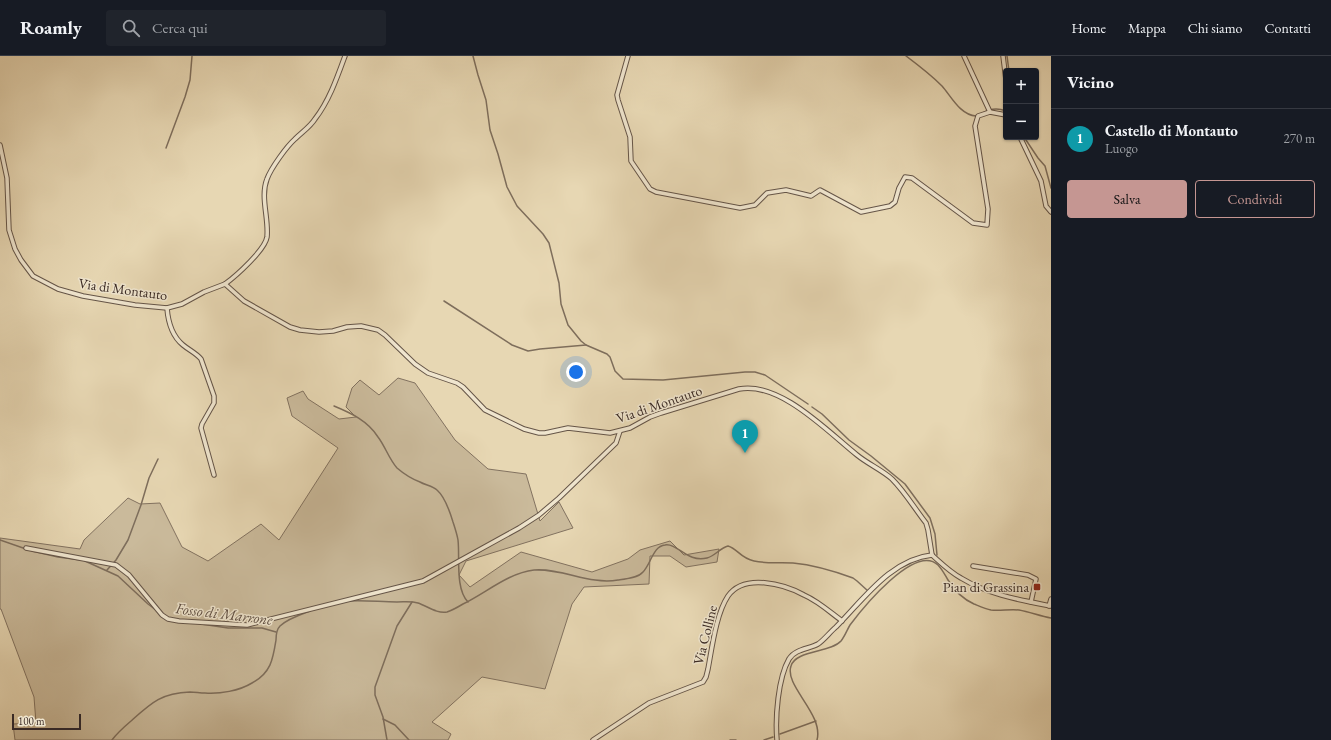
<!DOCTYPE html>
<html lang="it">
<head>
<meta charset="utf-8">
<style>
  body { margin:0; font-family:"EB Garamond",serif; background:#20242c; color:#f1f3f6 }
  .controls { position:absolute; right:12px; top:12px; display:grid; overflow:hidden; border-radius:4px; box-shadow:0 1px 3px #0004 }
  .controls button { width:36px; height:36px; display:grid; place-items:center; padding:0; border:0; border-bottom:1px solid #363941; background:#171b24; color:#f1f3f6; font:20px sans-serif }
  .scale { position:absolute; left:12px; bottom:10px; width:69px; box-sizing:border-box; padding-left:4px; border:2px solid #3a2a24; border-top:0; font-size:11px; line-height:14px; white-space:nowrap; color:#3a2a24; -webkit-text-stroke:3px #efe5ce; paint-order:stroke }
  .you { position:absolute; left:576px; top:316px; width:14px; height:14px; margin:-10px; border:3px solid #fff; border-radius:50%; background:#1a73e8; box-shadow:0 0 0 6px #1a73e833 }
  .badge { display:grid; place-items:center; width:26px; height:26px; border-radius:50%; background:#c59692; color:#fff; font-size:13px; font-weight:700 }
  .pin { position:absolute; translate:-50% -33px; filter:drop-shadow(0 1px 2px #0008) }
  .pin::after { content:''; position:absolute; top:21px; width:14px; height:12px; background:inherit; clip-path:polygon(0 0,100% 0,50% 100%) }
  .list { margin:0; padding:0; list-style:none }
  h2 { display:flex; justify-content:space-between; align-items:center; height:52px; margin:0; padding:0 16px; font-size:17px }
  h2 small { font-size:13px; font-weight:400; color:#9ea1a6 }
  .list li { display:grid; grid-template-columns:26px 1fr auto; gap:12px; align-items:center; box-sizing:border-box; height:60px; padding:0 16px; border-top:1px solid #363941 }
  .list b { display:block; font-size:15px; white-space:nowrap }
  .list p { margin:0; font-size:13px; white-space:nowrap; color:#9ea1a6 }
  .list em { font-size:13px; font-style:normal; color:#9ea1a6 }
  .actions { display:flex; gap:8px; padding:12px 16px }
  .actions a { flex:1; padding:9px 0; border:1px solid #c59692; border-radius:4px; text-align:center; font-size:14px; color:#c59692 }
  .actions .main { background:#c59692; color:#111 }
  .icon { flex:none; width:22px; height:22px; fill:none; stroke:currentColor; stroke-width:2; stroke-linecap:round; stroke-linejoin:round }
  .map { position:relative; flex:none; width:1051px; height:684px; overflow:hidden }
  header { display:flex; align-items:center; gap:24px; box-sizing:border-box; height:56px; padding:0 20px; background:#171b24; border-bottom:1px solid #363941 }
  header strong { font-size:19px }
  nav { display:flex; gap:22px; margin-inline-start:auto; font-size:14px }
  .search { width:280px; height:36px; background:#20242c; display:flex; align-items:center; gap:10px; box-sizing:border-box; padding:0 14px; border-radius:4px; color:#9ea1a6; font-size:15px }
  main { display:flex }
  aside { flex:1; background:#171b24 }
  .map>svg:first-child { display:block }
  .green { fill:#caba9b; stroke:#827260 }
  .lines { fill:none; stroke-linecap:round; stroke-linejoin:round }
  .stream { stroke:#7e6e5c; stroke-width:1.5 }
  .minor-casing { stroke:#655548; stroke-width:5.5 }
  .minor { stroke:#efe5ce; stroke-width:3.5 }
  .poi-dot { fill:#8f2418; stroke:#efe5ce; stroke-width:1.5 }
  .labels { text-anchor:middle; stroke-width:3; stroke-linejoin:round; paint-order:stroke }
  .street-label { font-size:14px; fill:#3a2a24; stroke:#efe5ce }
  .poi-label { font-size:14px; fill:#3a2a24; stroke:#efe5ce; text-anchor:end }
  .water-label { font-size:15px; font-style:italic; fill:#5c4c40; stroke:#efe5ce }
</style>
</head>
<body>
<header>
<strong>Roamly</strong>
<div class="search"><svg class="icon" aria-label="search" viewBox="0 0 24 24"><circle cx="10" cy="10" r="6"/><path d="M15 15l6 6"/></svg>Cerca qui</div>
<nav><a>Home</a><a>Mappa</a><a>Chi siamo</a><a>Contatti</a></nav>
</header>
<main>
<div class="map">
<svg width="1051" height="684" viewBox="0 0 1051 684">
  <rect width="100%" height="100%" fill="#e7d7b3"/>
  <filter id="stains"><feTurbulence type="fractalNoise" baseFrequency=".005" numOctaves="4"/><feColorMatrix values="0 0 0 0 .2 0 0 0 0 .09 0 0 0 0 .02 0 0 0 .5 -.17"/></filter>
  <radialGradient id="worn" r=".72"><stop offset=".6" stop-color="#630" stop-opacity="0"/><stop offset="1" stop-color="#630" stop-opacity=".3"/></radialGradient>
  <polygon class="green" points="398,322 415,327 455,384 488,413 526,418 540,465 559,446 573,472 466,505 459,519 470,531 521,496 592,516 628,503 640,494 670,485 684,499 719,493 717,506 686,511 670,500 650,500 649,528 584,531 572,548 545,633 482,621 432,666 451,678 448,684 15,684 13,668 36,667 34,641 1,553 0,553 0,482 80,493 84,484 128,442 140,448 160,447 182,491 208,505 261,468 279,484 338,392 292,360 287,342 303,335 308,343 339,363 356,361 346,351 352,332 360,324 379,339"/>
  <g class="lines">
    <g class="stream">
      <polyline points="473,0 478,19 486,44 490,74 498,98 507,131 517,150 543,178 549,187 559,227 561,248 568,269 581,285 586,289 607,298 610,301 615,315 623,323 663,324 745,316 755,316 765,319 808,348"/>
      <path d="M906,0C918,9 931,19 942,30C951,40 960,59 976,60"/>
      <polyline points="1007,0 1009,15"/>
      <path d="M983,57C991,52 998,52 1006,55"/>
      <polyline points="1024,81 1038,102 1045,110 1051,132"/>
      <polyline points="166,92 185,41 190,24 192,0"/>
      <polyline points="444,245 512,289 528,295 540,293 586,289"/>
      <path d="M334,350C351,357 368,365 378,381C385,390 389,403 397,412C404,418 412,423 420,426C425,429 433,430 437,434C445,441 450,456 453,466C455,472 457,478 458,484C460,501 455,533 468,546"/>
      <polyline points="812,351 822,358 849,384 871,400 905,428 930,462 935,478 937,499"/>
      <polyline points="0,484 26,493"/>
      <polyline points="32,495 58,501 81,504"/>
      <polyline points="85,505 118,520 148,548 156,554"/>
      <polyline points="107,514 116,504 128,484 141,449 149,422 158,403"/>
      <path d="M349,545C365,544 381,546 397,546C405,546 411,545 418,547C427,550 437,558 447,556C453,554 458,551 463,548C486,537 508,517 534,514C563,512 589,529 618,524C626,523 638,522 643,516C651,508 653,490 665,489C678,487 687,507 707,502C715,500 720,492 728,490C738,493 740,502 754,505C767,508 780,506 793,507C814,509 834,515 853,522L857,525L868,535"/>
      <polyline points="201,568 228,572 262,572 276,576"/>
      <polyline points="383,663 395,669 409,684"/>
      <polyline points="780,678 816,665"/>
      <path d="M112,684C117,677 124,671 131,665C151,647 161,637 190,636C195,636 200,637 205,637C220,638 239,635 252,627C271,617 273,603 276,584C276,579 277,573 280,570C287,563 302,558 310,555"/>
      <polyline points="387,684 383,661 375,639 375,631 397,570 412,546"/>
      <polyline points="730,684 736,684"/>
      <polyline points="764,684 773,681"/>
      <path d="M817,684C824,658 784,630 791,610C796,594 830,597 841,585C845,580 847,574 850,569C862,553 915,487 938,509C942,513 945,519 948,524C954,534 963,543 974,548C979,550 986,553 991,554C1000,555 1010,553 1019,554C1030,556 1040,560 1051,562"/>
    </g>
    <g class="minor-casing">
      <g id="minor">
        <polyline points="628,0 617,39 618,44 630,81 631,105 650,133 656,136 740,152 755,149 767,137 786,134 811,140 820,134 861,156 890,150 895,146 899,132 905,121 912,122 973,167 987,169 988,153 975,70 978,60 990,56 1006,59"/>
        <polyline points="964,0 990,56"/>
        <polyline points="1003,0 1006,24"/>
        <polyline points="1020,81 1041,125 1046,150 1051,156"/>
        <path d="M0,89L7,122L9,174L15,193L21,204L33,220L58,233L83,240L135,249L167,252L182,248L204,236L225,228L244,245L290,271L300,274L319,276L333,275L347,271L361,270L378,274L385,279L415,308L428,317L457,327L463,331L485,354L524,373L539,377H545L568,372L610,377L630,372L650,361L661,357L739,333C780,325 828,376 857,399C868,408 882,414 892,423C905,436 915,453 926,467L928,474L932,499"/>
        <path d="M225,228C236,220 265,194 267,181C269,162 260,141 267,123C271,112 287,90 295,83C302,76 310,71 315,63C329,45 337,22 345,0"/>
        <path d="M167,252C168,265 172,280 183,289C189,294 196,297 201,303L214,340V347L202,368L201,372L214,419"/>
        <polyline points="26,492 116,509 129,519 162,559 168,563 179,565 247,569 423,525 519,472 539,459 559,442 616,387 620,375"/>
        <path d="M932,499C941,507 950,516 961,522C989,539 1020,544 1051,550"/>
        <polyline points="973,510 1028,519 1036,523 1031,546"/>
        <polyline points="1049,550 1051,543"/>
        <path d="M593,684L649,647L703,626L706,621L708,613C712,592 716,558 728,540C744,517 784,528 804,539C818,545 830,556 842,565"/>
        <path d="M777,684C775,662 778,622 789,603C795,593 809,593 818,588C824,584 830,576 836,571C863,544 891,503 932,499"/>
      </g>
    </g>
    <use href="#minor" class="minor"/>
  </g>
  <rect class="poi-dot" x="1033" y="527" width="8" height="8" rx="2"/>
  <g class="labels">
    <g class="street-label">
      <text transform="translate(123 233) rotate(8)" y="5">Via di Montauto</text>
      <text transform="translate(659 348) rotate(-19)" y="5">Via di Montauto</text>
      <text transform="translate(705 579) rotate(-76)" y="5">Via Colline</text>
    </g>
    <g class="poi-label">
      <text x="1029" y="536">Pian di Grassina</text>
    </g>
    <g class="water-label">
      <text transform="translate(224 558) rotate(7)" y="5">Fosso di Marrone</text>
    </g>
  </g>
  <rect width="100%" height="100%" filter="url(#stains)"/>
  <rect width="100%" height="100%" fill="url(#worn)"/>
</svg>
<div class="controls">
<button>+</button>
<button>−</button>
</div>
<div class="scale">100 m</div>
<div class="you"></div>
<div class="pin badge" style="left:745px;top:397px;background:#0f9aa8">1</div>
</div>
<aside>
<h2>Vicino<small></small></h2>
<ul class="list">
<li><span class="badge" style="background:#0f9aa8">1</span><div><b>Castello di Montauto</b><p>Luogo</p></div><em>270 m</em></li>
</ul>
<div class="actions"><a class="main">Salva</a><a>Condividi</a></div>
</aside>
</main>
</body>
</html>
